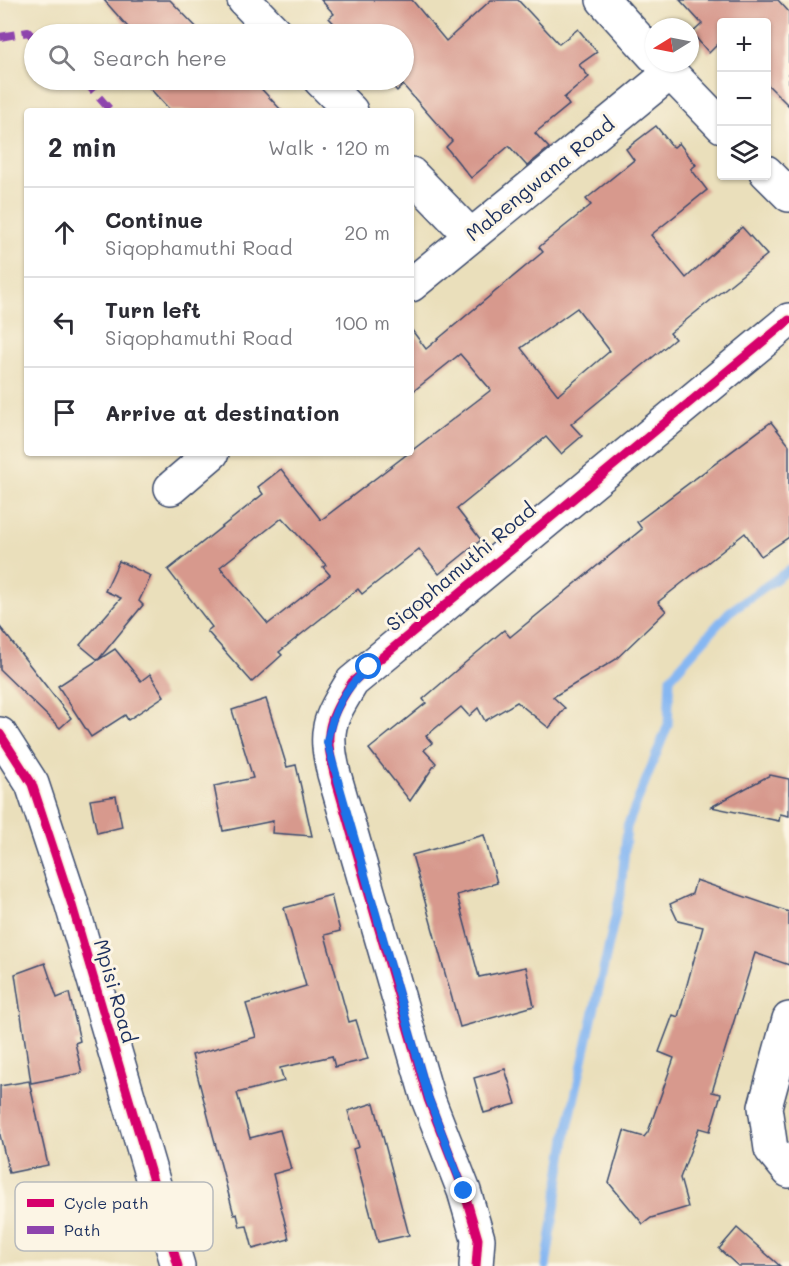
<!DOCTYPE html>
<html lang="en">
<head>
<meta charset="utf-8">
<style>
  body { margin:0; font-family:Mali,sans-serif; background:#f2f2f3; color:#2b2b33 }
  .controls { position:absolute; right:18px; top:18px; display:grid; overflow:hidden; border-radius:6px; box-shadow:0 2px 4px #0004 }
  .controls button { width:54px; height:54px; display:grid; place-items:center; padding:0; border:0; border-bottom:2px solid #e1e1e2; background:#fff; color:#2b2b33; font:30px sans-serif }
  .compass { position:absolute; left:645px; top:18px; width:54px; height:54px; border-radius:50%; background:#fff; box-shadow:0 2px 4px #0004; rotate:260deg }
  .stop { position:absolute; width:18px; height:18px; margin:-14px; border:4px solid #1a73e8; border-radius:50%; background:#fff }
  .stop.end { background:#1a73e8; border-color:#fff; box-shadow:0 2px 6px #0008 }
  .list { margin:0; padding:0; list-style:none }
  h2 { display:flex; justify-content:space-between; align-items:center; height:78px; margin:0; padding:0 24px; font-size:26px }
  h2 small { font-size:20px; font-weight:400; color:#7c7c81 }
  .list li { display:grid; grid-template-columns:39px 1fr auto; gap:18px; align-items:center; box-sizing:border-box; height:90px; padding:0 24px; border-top:2px solid #e1e1e2 }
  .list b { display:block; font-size:22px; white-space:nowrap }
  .list p { margin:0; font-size:20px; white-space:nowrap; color:#7c7c81 }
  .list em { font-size:20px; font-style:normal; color:#7c7c81 }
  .icon { flex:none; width:33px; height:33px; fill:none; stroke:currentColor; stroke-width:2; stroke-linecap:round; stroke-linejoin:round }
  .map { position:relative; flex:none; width:789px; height:1266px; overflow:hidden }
  .search { position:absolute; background:#fff; box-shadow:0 2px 4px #0004; left:24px; top:24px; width:390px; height:66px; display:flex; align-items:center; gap:15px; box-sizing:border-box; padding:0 21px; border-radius:33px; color:#7c7c81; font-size:22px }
  .panel { position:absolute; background:#fff; box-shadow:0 2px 4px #0004; left:24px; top:108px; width:390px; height:348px; border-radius:6px }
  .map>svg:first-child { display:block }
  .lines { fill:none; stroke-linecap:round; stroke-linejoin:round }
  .stream { stroke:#86b7f2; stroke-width:9 }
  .building { fill:#d7998d; fill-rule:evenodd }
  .street-casing { stroke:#3a496c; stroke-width:36 }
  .street { stroke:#fff; stroke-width:33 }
  .quiet { stroke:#8e44ad; stroke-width:8; stroke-dasharray:15 8; stroke-linecap:butt }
  .cycleway-casing { stroke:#fcf5e5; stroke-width:13 }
  .cycleway { stroke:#d6006c; stroke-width:9 }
  .route { stroke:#1a73e8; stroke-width:8 }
  .labels { text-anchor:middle; stroke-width:6; stroke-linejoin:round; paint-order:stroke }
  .street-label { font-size:20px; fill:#1b2f5e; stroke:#fcf5e5 }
  .key { fill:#fcf5e5; stroke:#b8babc; stroke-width:1.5 }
  .key-label { font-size:16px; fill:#1b2f5e }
</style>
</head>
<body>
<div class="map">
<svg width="789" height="1266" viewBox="0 0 789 1266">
  <rect width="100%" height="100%" fill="#fcf5e5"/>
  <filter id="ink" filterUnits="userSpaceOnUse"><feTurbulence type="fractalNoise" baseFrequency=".0167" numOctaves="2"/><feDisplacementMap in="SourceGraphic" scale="12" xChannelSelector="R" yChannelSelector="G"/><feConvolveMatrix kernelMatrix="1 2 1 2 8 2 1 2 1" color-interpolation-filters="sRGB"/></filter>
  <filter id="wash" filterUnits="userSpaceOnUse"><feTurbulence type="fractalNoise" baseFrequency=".008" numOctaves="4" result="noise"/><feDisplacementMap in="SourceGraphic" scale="24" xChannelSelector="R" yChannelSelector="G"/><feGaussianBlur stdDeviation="1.35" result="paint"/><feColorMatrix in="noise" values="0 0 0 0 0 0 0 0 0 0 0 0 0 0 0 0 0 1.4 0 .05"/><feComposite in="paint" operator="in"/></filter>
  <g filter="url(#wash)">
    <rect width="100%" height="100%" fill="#eadfbb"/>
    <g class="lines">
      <polyline class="stream" points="546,1266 567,1132 621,890 627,827 668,725 670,678 729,612 789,570"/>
    </g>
    <g id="blocks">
      <g class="building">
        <polygon points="104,0 170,0 203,34 134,34"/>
        <polygon points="321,0 412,0 446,41 491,0 518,0 559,44 578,29 597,52 579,65 589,77 564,98 569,105 535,133 549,148 527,166 509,146 471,178 446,147 452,141 403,85 397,91 387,80 404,80 404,34 344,34 329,18 334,14"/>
        <polygon points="680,0 778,0 789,12 789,106 766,83 766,22 722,22 722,46 719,43 709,53 692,33 702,24"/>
        <polygon points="142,80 253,80 282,111 171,111"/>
        <path d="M656,126L672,146L674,147L679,143L696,165L691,169L707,190L651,235L686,278L742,227L767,255L670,333L675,339L571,424L582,436L561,454L546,437L457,509L481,540L439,574L419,549L362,594L358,589L279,652L282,655L252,682L207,631L212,627L168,570L263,494L258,487L281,469L321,520L491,390L460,354L411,393V329L426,349L543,252L539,247L591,205L586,199L634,160L626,149ZM577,308L610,351L558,395L521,348ZM282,518L326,565L323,567L330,575L268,624L220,567Z"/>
        <polygon points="771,422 789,445 789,537 761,556 745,533 658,602 666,611 615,660 553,697 565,708 549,728 517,702 485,721 478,708 469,716 461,707 426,736 432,743 424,750 436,763 410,801 369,749 426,703 423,699 473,656 504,630 510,637 642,529 637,522"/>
        <polygon points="119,561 151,576 139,601 143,605 98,660 115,649 141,681 150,674 164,696 128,720 125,715 91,737 58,686 98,660 80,645 121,598 105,591"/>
        <polygon points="0,627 71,718 60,728 0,670"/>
        <polygon points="266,699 287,767 296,765 312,836 272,833 273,821 223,831 214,786 253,778 232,710"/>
        <polygon points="770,775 789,779 789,816 780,814 779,821 711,807"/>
        <polygon points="116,796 122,827 97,833 90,800"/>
        <polygon points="484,835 497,883 457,895 479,977 526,967 534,1006 460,1027 412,855"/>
        <polygon points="696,880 789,912 789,965 755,953 712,1092 721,1094 710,1131 699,1128 680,1178 688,1207 651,1218 643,1224 609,1183 624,1131 644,1137 648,1132 674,1058 659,1052 673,1015 678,1017 703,927 678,921 670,904 692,894"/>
        <polygon points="331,895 340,931 325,935 349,1022 356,1020 368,1059 335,1067 332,1056 280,1068 284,1081 237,1093 250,1138 280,1130 291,1169 273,1174 289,1239 253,1249 247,1226 240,1227 237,1214 234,1215 192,1055 256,1037 246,1004 306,986 284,908"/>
        <polygon points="45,963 57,998 69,993 80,1041 75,1043 82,1073 31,1083 15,974"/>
        <polygon points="505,1069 516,1104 484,1113 474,1078"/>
        <polygon points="29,1081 48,1165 9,1173 0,1135 0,1086"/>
        <polygon points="374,1103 409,1235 378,1242 353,1149 359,1147 348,1111"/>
        <polygon points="737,1228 780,1266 738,1266 719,1249"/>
      </g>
    </g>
  </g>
  <g filter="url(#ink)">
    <use href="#blocks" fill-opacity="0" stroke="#3a496c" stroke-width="1.5"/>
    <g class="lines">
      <g class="street-casing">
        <g id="street">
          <polyline points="244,0 277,34"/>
          <polyline points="603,0 654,56"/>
          <polyline points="661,63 722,126"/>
          <polyline points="320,80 351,111"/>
          <polyline points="766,172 789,195"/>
          <polyline points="411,174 470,235"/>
          <polyline points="411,285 670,73"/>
          <polyline points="171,488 212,453"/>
          <polyline points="0,734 32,784 71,902 178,1266"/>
          <polyline points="789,1019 765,1107 771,1149 789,1171"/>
          <path d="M476,1266L478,1239L464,1191L428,1099L334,774C323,729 329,720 352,682L789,320"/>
        </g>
      </g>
      <use href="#street" class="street"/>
      <g class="quiet">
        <polyline points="0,37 28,32 34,38"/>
        <polyline points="84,80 111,111"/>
      </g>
      <g class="cycleway-casing">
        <g id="cycleway">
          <polyline points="0,734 32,784 71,902 178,1266"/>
          <path d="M476,1266L478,1239L464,1191L428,1099L334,774C323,729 329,720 352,682L789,320"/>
        </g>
      </g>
      <use href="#cycleway" class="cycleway"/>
    </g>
  </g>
  <g class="lines" filter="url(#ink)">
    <path class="route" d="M369,667C345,688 333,710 327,742L429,1099L464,1191"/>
  </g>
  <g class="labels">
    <g class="street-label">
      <text transform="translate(540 179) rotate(-39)" y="7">Mabengwana Road</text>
      <text transform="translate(461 567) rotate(-40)" y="7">Siqophamuthi Road</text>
      <text transform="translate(115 991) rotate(74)" y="7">Mpisi Road</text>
    </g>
  </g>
  <rect x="15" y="1182" width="198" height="69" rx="9" class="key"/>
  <rect x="27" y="1199" width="27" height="8" fill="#d6006c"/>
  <rect x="27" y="1226" width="27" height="8" fill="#8e44ad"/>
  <g class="key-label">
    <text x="64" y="1209">Cycle path</text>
    <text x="64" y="1236">Path</text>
  </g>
</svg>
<div class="controls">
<button>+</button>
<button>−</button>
<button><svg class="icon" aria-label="layers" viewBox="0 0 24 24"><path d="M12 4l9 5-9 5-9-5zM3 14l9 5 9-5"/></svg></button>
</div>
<svg class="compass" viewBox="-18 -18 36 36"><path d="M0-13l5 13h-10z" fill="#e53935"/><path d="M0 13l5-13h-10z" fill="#7c7c81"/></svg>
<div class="stop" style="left:369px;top:667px"></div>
<div class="stop end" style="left:464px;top:1191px"></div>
<div class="search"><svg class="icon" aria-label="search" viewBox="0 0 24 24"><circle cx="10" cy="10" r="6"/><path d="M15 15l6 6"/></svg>Search here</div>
<section class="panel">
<h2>2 min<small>Walk · 120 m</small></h2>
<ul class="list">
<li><svg class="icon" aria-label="ahead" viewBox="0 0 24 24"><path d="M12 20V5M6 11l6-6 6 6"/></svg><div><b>Continue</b><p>Siqophamuthi Road</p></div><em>20 m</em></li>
<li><svg class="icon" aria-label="left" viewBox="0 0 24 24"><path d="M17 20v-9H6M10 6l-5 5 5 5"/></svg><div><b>Turn left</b><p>Siqophamuthi Road</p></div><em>100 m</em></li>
<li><svg class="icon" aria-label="arrive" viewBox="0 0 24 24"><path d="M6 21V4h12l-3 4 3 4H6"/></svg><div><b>Arrive at destination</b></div></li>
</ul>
</section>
</div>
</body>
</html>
